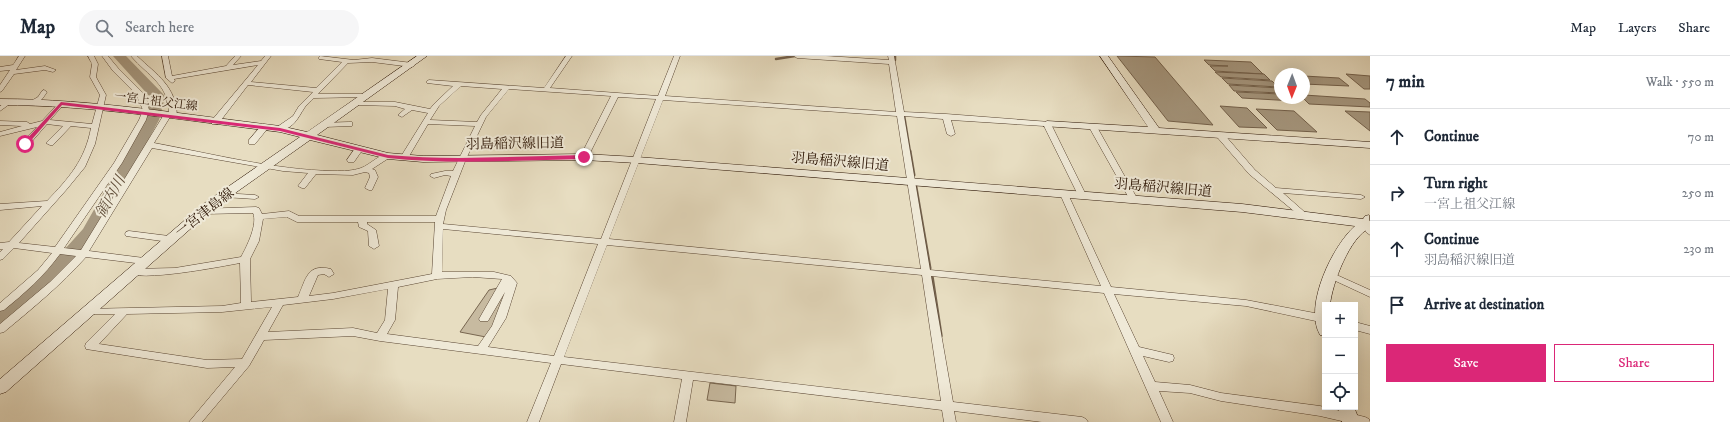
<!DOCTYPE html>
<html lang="en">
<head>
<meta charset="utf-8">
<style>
  body { margin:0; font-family:"IM FELL DW Pica","Noto Serif JP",serif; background:#f6f6f7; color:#1f2937 }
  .controls { position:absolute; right:12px; bottom:12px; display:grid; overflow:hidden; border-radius:0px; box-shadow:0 4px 16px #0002 }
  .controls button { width:36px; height:36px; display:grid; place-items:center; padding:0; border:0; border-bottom:1px solid #e0e1e3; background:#fff; color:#1f2937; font:20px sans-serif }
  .compass { position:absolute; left:1274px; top:12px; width:36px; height:36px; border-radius:50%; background:#fff; box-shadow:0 4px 16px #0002; rotate:181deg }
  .stop { position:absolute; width:12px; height:12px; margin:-9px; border:3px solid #db2777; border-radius:50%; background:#fff }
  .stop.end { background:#db2777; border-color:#fff; box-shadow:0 1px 4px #0008 }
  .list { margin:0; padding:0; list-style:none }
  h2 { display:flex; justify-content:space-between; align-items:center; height:52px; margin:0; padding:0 16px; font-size:17px }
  h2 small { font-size:13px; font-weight:400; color:#747a83 }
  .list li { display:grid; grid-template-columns:26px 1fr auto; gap:12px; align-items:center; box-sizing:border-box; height:56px; padding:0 16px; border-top:1px solid #e0e1e3 }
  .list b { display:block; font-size:15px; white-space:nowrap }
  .list p { margin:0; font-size:13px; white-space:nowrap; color:#747a83 }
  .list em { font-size:13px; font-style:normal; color:#747a83 }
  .actions { display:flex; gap:8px; padding:12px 16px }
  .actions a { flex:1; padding:9px 0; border:1px solid #db2777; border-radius:0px; text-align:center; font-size:14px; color:#db2777 }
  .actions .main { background:#db2777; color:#fff }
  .icon { flex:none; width:22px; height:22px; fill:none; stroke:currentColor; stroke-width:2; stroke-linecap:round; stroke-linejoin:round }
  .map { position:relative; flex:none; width:1370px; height:366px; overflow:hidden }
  header { display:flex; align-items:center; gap:24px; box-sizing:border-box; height:56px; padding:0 20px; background:#fff; border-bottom:1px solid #e0e1e3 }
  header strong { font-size:19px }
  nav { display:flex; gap:22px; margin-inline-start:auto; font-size:14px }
  .search { width:280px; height:36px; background:#f6f6f7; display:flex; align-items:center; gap:10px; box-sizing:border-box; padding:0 14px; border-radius:22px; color:#747a83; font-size:15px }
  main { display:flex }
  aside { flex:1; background:#fff }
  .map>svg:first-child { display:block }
  .green { fill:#c7baa0; stroke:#786650 }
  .water { fill:#a69880; stroke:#74624d }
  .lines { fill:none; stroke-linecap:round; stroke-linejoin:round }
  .stream-far2 { stroke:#74624d; stroke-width:2.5 }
  .stream-far1 { stroke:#74624d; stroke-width:3 }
  .stream { stroke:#74624d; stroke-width:3.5 }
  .river { fill:#a69880; fill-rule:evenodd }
  .street-casing { stroke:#584431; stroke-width:1 }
  .secondary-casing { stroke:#281101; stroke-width:1 }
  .street { fill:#efe9d7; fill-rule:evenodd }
  .secondary { fill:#efe9d7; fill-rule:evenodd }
  .route { fill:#db2777 }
  .labels { text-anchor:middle; stroke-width:4; stroke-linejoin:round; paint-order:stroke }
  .far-street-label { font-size:12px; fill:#281101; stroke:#efe9d7 }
  .street-label { font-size:14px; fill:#281101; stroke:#efe9d7 }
  .water-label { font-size:15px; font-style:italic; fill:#614e3a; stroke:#efe9d7 }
</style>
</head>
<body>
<header>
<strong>Map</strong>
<div class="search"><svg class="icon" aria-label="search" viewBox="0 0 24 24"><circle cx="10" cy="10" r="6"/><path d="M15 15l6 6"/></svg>Search here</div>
<nav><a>Map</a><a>Layers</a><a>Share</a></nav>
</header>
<main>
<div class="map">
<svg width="1370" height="366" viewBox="0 0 1370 366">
  <rect width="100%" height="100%" fill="#e7ddc1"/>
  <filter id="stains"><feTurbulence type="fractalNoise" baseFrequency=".005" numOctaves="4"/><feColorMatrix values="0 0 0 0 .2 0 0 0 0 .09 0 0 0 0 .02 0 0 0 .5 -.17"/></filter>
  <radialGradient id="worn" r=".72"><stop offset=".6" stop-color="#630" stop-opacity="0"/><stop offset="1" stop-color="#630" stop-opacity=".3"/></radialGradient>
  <g class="green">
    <polygon points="502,231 509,240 491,282 460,276 489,234"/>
    <polygon points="710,327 736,330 735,347 707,344"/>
  </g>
  <g class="water">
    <polygon points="1117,0 1155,1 1213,69 1168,65"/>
    <polygon points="1204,4 1251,6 1263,18 1215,15 1210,10 1228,10 1209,9"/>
    <polygon points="1215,16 1264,18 1270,24 1221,21"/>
    <polygon points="1346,18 1370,20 1370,33 1364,33"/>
    <polygon points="1304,20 1339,22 1349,30 1304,28"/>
    <polygon points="1222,22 1272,25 1278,31 1228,28"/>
    <polygon points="1229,29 1279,32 1280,37 1234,35"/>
    <polygon points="1236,36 1280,38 1280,42 1291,42 1294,45 1242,42"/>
    <polygon points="1304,39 1365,43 1370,47 1370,51 1309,48 1303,42 1304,42"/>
    <polygon points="1220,50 1247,52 1267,72 1239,71"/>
    <polygon points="1256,53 1294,55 1317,76 1277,74"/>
    <polygon points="1345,55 1370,56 1370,75"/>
  </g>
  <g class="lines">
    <g class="stream-far2">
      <polyline points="895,0 895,4"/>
      <polyline points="776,3 795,0"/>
      <polyline points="904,59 910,96"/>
    </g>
    <g class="stream-far1">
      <polyline points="910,95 914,119"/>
      <polyline points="916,131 930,212"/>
    </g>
    <polyline class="stream" points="932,221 941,280"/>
    <polygon class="river" points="113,0 126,0 163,38 165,41 159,64 97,179 69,212 25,257 7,271 0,273 0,255 11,247 55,204 83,173 145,64 151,42"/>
    <g class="street-casing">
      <g id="street">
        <polygon points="19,0 25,0 16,14 45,10 56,14 53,16 45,14 14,18 2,35 0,36 0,29 10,14 0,15 0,11 13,9"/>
        <path d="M88,0H94L98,8L96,21L106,39L95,88L85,111L67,133L19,187L55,191L114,107L139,64L143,54L136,38L113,15L102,0H108L118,12L142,36L147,45L149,54L146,64L122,107L64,192L81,194L163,60L165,59L169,58C169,28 148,20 131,0H137C157,19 176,30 177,60L173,62L170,61L154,87C213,98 275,114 334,115C344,115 352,115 361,112C370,109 381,96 391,98L392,100L372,113L375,114L378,121L372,134H369L365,132L370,121L369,117L365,116L353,119L316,118L305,132H302L298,130L308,117L283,115L152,92L89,195L144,202L149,205L147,207L144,208L86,201C61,229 33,252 4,276L0,277V268L50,226L76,200L60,198C44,220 25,237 4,254L0,255V247L38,214L52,197L14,192L3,203L0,204V196L3,193H0V187L9,186L42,150L0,154V148L47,145C69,122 85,104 91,72L71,70L53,89H50L46,87L63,70L47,68L28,90H25L21,88L37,71L0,80V76L22,70L0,69V65L27,66L30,68L42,65L59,47L61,46L64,48L50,64L92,68L100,39L90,21L92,8Z"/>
        <path d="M162,0H168L172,20L226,10L235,0H241L233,9L261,5L265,0H271L251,26L316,32L342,6L319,3L318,2L320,0L354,4L372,2L412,7L415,9L412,11L372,6L348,7L318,38H365L368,40L367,41L314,42C311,45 307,48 305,51C297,63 295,71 280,75L276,73L277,71L293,60L299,50L313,36L248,29L218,68H212V64L258,9L174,23L175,25L172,27L166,22Z"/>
        <path d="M566,0H572L550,32L658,40L674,0H680L665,40L896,56L889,8L797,2L794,0H826L889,4L888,0H894L904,56L946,58L1050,66L1086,139L1085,141H1082L1078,139L1044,70L951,64L955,78L951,80L947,78L943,63L904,60L930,214L1101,230L1060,138L1061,136H1067L1111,231L1246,244L1325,259V267L1246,250L1114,238L1139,291L1173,299L1174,302L1173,305L1169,306L1143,300L1155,326L1190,329L1221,337L1320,350L1365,361L1369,363L1370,366H1346L1320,360L1221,345L1190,337L1159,335L1173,366H1161L1104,237L931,220L953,346L1082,361L1086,363L1088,366H1042L954,355L956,366H944L942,354L693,324L686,366H674L682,323L561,308L539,366H527L551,307L380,285L353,280L264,284L249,310L202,366H189L235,311L207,312L86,293L85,290L86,287L115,258H88L84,257L83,255L84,253L222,250L241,247L240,207C224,210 137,227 127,216L132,213L175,212L241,201C247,190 258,168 253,157L202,158L198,155L199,153L256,151L259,152L262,158L289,155L299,160H436L451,120L445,119L434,122L430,120L431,118L445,115H453L475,70L428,68L408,102L404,104L400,102L428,57L412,54L402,61L398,59L405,53L395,50L356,49L354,48V46H395L430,53L434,48L453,30L427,27V25L429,24L544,32ZM461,30L502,33L481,59L477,66L430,64L439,50ZM509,33L611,40L580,101L584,103L588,101L618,41L656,43L601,183L443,168L446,154L466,103L486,61ZM663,44L897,60L921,213L609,183ZM287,161L297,166H358L359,171L368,175L369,190L374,193L379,190L376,174L367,168V166H435L432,218L333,237L309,240L318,219L324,218L329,221L334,218L331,213C307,207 306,223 298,241L251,246L250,203L259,185L263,163ZM443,173L598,188L554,300L488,291L506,262L517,227L511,220L494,216H442ZM607,189L922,219L941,345L564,301ZM473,221L502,223L479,263L480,265H488L505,236L492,270L478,290L387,278L395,264L398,231L437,223ZM388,233L385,264L377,277L353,272L268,276L283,249L333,243ZM272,251L242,303L207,304L99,288L127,258L222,256Z"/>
        <path d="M44,34L47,36C43,42 39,49 31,47V45L38,41L42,35Z"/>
        <polygon points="9,44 12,46 11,47 0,55 0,50"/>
        <polygon points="349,66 352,66 352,70 324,71 320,69 324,67"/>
        <polygon points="1090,69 1096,69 1097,71 1138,144 1137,146 1131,146 1130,144 1089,71"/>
        <polygon points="261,70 264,70 268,72 255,88 249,88 249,84"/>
        <polygon points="1217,77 1223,77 1255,114 1276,132 1361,139 1365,141 1361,143 1283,137 1308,159 1304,162 1301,161 1249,118 1217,81"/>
        <polygon points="356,91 362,91 363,93 354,106 348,106 347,104"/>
        <polygon points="221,137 255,139 259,141 255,143 224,141 220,139"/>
        <polygon points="1367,164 1370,165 1370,179 1366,176 1363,167"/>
        <polygon points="129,175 169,180 174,183 169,186 126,180 125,178 126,176"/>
        <polygon points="1330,216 1370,234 1370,241 1327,221 1325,219"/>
        <polygon points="1355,266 1370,270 1370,278 1355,274"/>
      </g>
    </g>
    <g class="secondary-casing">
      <g id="secondary">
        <path d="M417,0H427L317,79L388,97L423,100L584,98L637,101L1242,148L1363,163L1365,160L1369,159L1370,172C1350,180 1332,228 1330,249H1325V280L1320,279C1303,250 1333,189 1355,170L1242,156L637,107L584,104L423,106L388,103L310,84L214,152L6,336L0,338V323L206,146L300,81L280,76C187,65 94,49 0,49V43C94,43 187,59 280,70L307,76Z"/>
        <polygon points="1100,0 1108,0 1159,72 1370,86 1370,92 1043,70 1042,68 1047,65 1148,71"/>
        <polygon points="1338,351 1354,351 1360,366 1342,366"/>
      </g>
    </g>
    <use href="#street" class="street"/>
    <use href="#secondary" class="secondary"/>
  </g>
  <path class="route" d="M61,46L280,72L388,99C452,105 519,100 584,99L586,101L584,103C519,104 452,109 388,102L280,75L62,49L27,89H23V87Z"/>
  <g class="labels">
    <g class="far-street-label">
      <text transform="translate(156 45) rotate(7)" y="4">一宮上祖父江線</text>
    </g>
    <g class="street-label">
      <text transform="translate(515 87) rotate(-1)" y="5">羽島稲沢線旧道</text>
      <text transform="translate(840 105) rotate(5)" y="5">羽島稲沢線旧道</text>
      <text transform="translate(1163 131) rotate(5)" y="5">羽島稲沢線旧道</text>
      <text transform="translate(204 156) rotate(-38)" y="5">一宮津島線</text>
    </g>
    <g class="water-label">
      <text transform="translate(110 141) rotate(-61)" y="5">領内川</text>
    </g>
  </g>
  <rect width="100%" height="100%" filter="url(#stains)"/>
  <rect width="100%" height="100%" fill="url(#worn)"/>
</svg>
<div class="controls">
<button>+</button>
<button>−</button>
<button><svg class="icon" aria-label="locate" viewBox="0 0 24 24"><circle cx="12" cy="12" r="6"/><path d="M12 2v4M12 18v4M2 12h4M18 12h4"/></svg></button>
</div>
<svg class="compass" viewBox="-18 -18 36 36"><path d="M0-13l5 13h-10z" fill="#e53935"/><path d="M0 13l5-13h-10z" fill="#747a83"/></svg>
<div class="stop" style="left:25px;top:88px"></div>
<div class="stop end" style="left:584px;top:101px"></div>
</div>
<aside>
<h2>7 min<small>Walk · 550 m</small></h2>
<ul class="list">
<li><svg class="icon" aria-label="ahead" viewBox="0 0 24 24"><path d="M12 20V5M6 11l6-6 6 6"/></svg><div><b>Continue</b></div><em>70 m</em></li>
<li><svg class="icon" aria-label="right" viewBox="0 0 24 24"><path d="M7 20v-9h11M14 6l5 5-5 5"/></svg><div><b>Turn right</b><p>一宮上祖父江線</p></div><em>250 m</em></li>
<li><svg class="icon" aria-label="ahead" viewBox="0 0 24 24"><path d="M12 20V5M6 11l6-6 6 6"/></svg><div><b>Continue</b><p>羽島稲沢線旧道</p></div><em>230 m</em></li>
<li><svg class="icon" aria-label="arrive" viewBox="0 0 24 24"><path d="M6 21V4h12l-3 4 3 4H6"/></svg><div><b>Arrive at destination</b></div></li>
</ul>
<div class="actions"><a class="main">Save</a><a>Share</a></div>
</aside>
</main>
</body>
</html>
